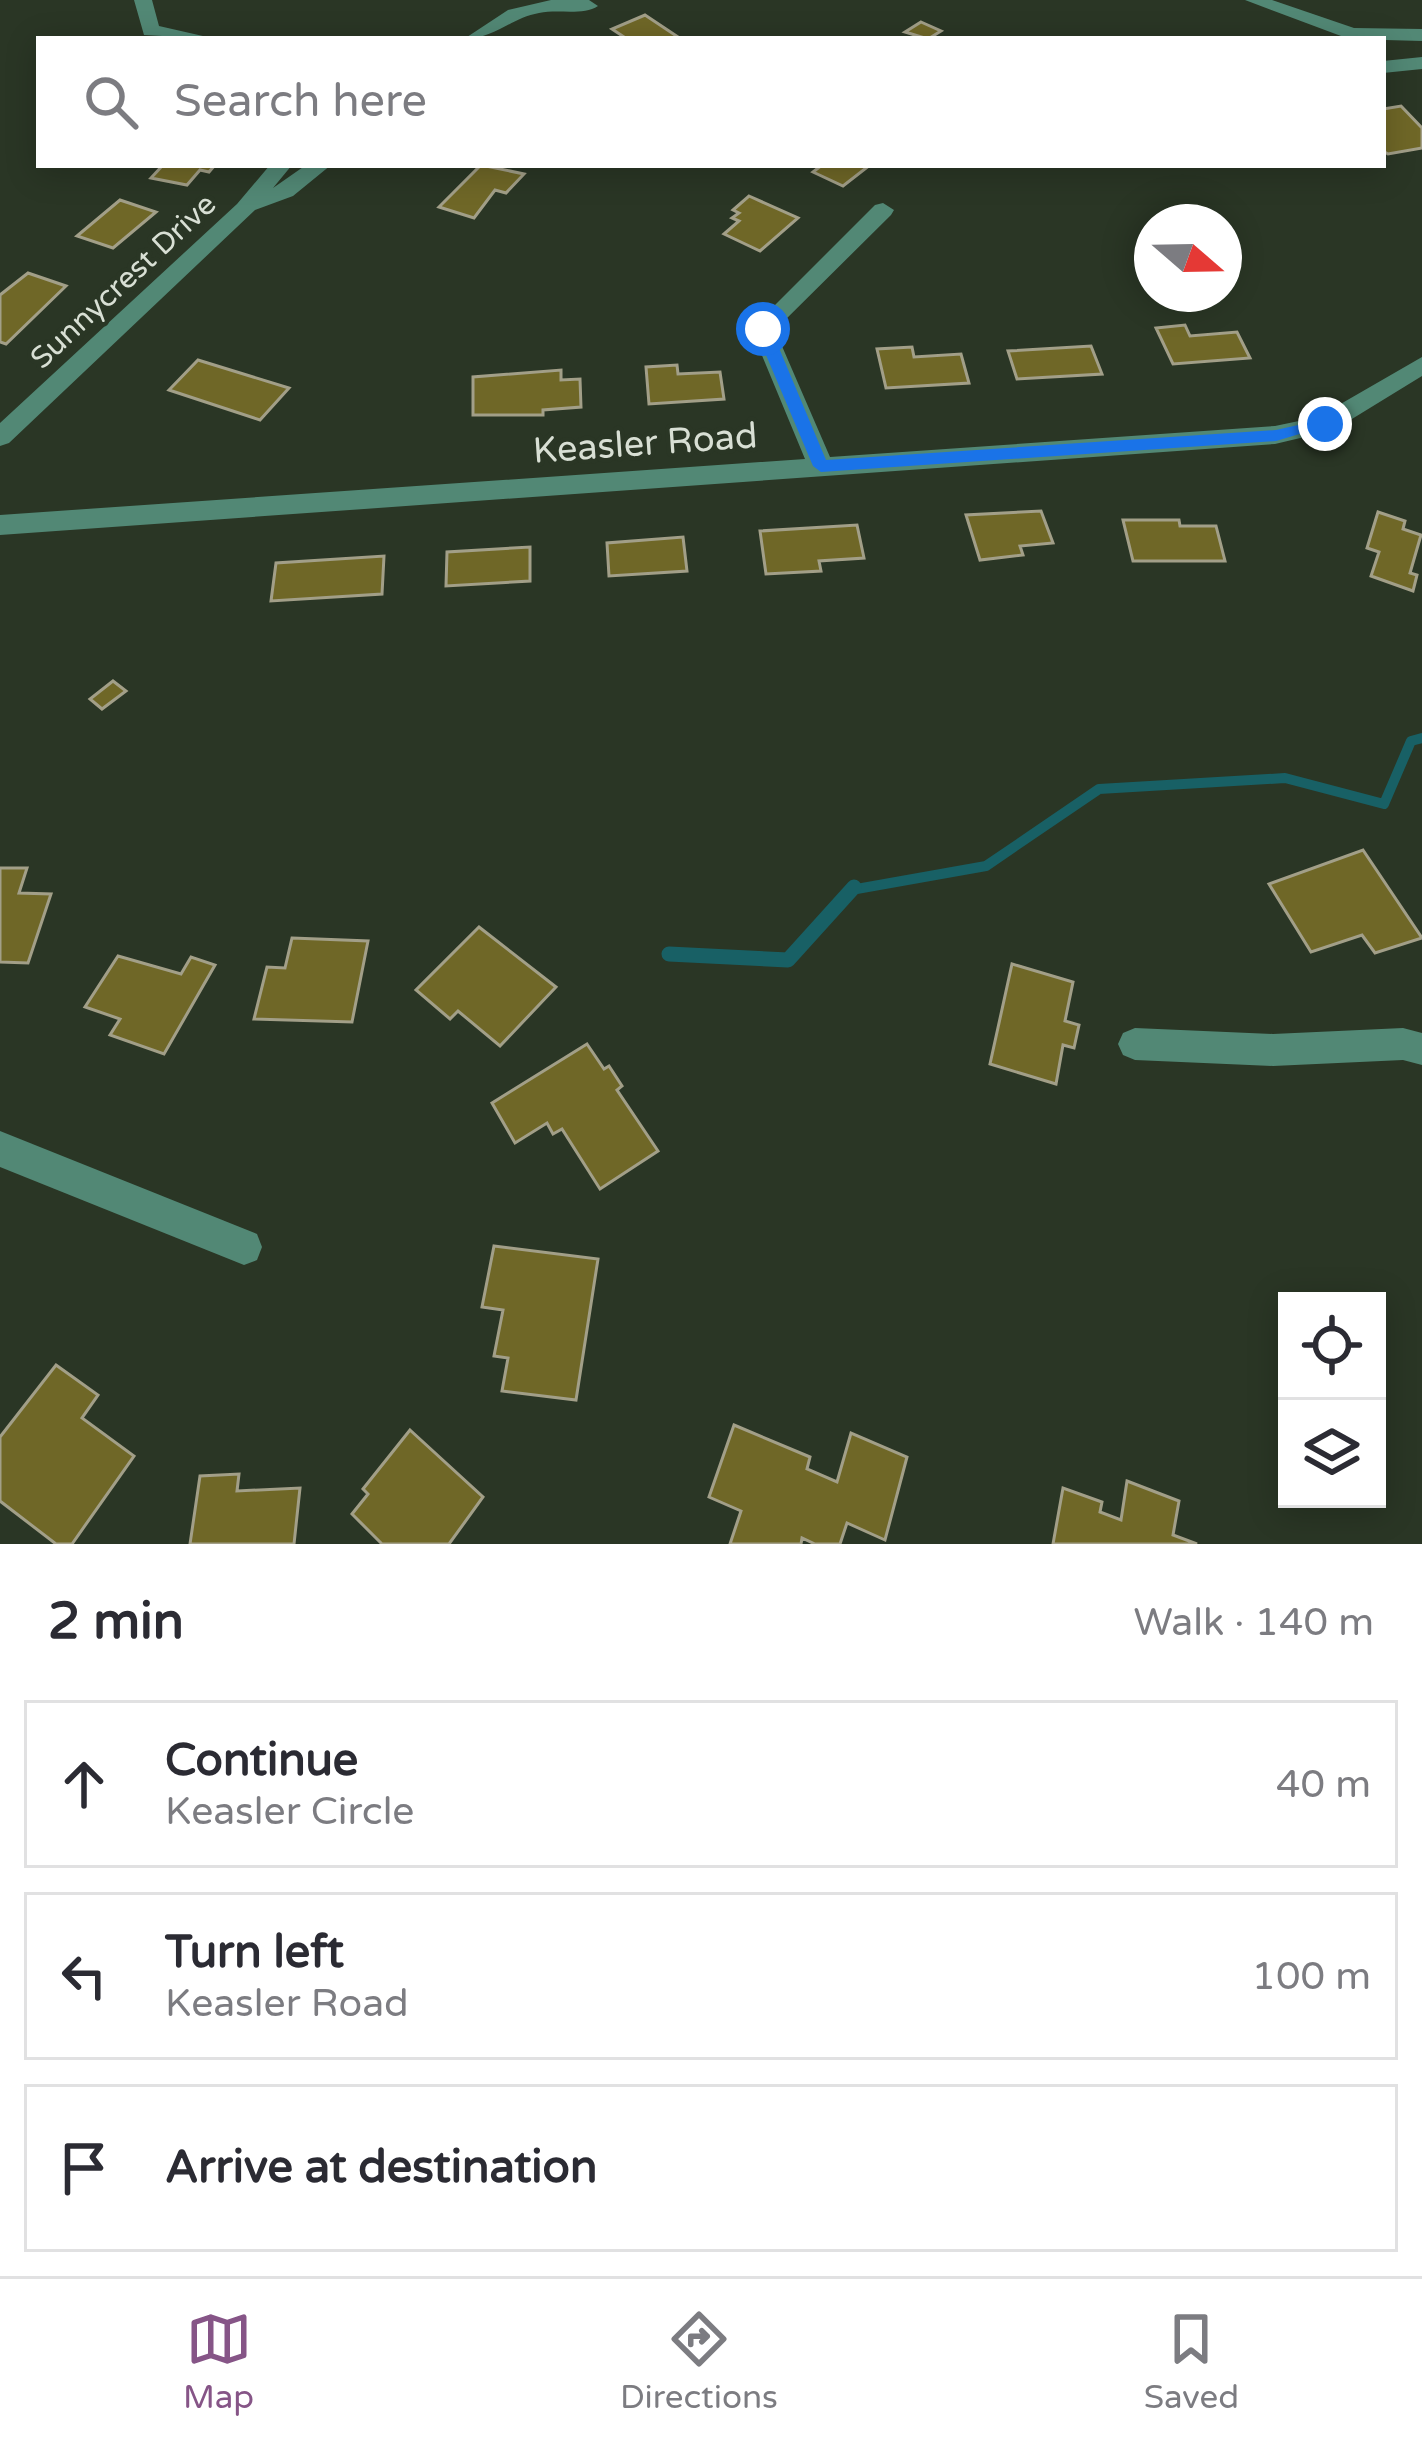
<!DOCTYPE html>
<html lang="en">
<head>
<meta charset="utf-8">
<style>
  body { margin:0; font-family:"Varela Round",sans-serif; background:#f7f7f7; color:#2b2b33 }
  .controls { position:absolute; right:36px; bottom:36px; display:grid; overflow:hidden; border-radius:0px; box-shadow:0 6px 30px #0003 }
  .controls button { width:108px; height:108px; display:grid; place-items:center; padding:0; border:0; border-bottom:3px solid #e1e1e2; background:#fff; color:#2b2b33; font:60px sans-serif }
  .compass { position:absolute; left:1134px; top:204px; width:108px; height:108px; border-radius:50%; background:#fff; box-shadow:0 6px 30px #0003; rotate:110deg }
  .stop { position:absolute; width:36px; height:36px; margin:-27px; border:9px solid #1a73e8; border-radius:50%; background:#fff }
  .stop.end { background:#1a73e8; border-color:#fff; box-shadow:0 3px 12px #0008 }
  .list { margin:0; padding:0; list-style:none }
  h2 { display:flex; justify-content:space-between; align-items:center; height:156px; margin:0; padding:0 48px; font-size:51px }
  h2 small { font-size:39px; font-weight:400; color:#7c7c81 }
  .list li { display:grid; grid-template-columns:78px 1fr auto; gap:36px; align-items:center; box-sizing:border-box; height:168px; margin:0 24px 24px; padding:0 24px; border:3px solid #e1e1e2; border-radius:0px }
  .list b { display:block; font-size:45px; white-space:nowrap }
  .list p { margin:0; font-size:39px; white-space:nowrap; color:#7c7c81 }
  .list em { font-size:39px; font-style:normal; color:#7c7c81 }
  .icon { flex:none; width:66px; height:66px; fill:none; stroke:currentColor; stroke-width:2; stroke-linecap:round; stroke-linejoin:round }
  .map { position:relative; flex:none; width:1422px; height:1544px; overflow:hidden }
  .search { position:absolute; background:#fff; box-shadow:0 6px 30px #0003; left:36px; right:36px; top:36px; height:132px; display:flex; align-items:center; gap:30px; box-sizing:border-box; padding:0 42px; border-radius:0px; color:#7c7c81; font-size:45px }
  .sheet { height:732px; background:#fff }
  nav { display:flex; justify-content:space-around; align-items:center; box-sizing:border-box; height:168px; border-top:3px solid #e1e1e2; background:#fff; font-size:33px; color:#7c7c81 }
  nav a { display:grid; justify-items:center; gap:6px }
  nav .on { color:#865587 }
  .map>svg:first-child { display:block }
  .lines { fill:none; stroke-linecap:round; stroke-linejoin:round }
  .stream-far1 { stroke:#186065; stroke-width:10 }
  .stream { stroke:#186065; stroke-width:15 }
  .building { fill:#6f6727; stroke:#a29f88; stroke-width:3 }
  .minor { fill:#528875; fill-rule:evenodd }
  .route { fill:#1a73e8 }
  .labels { text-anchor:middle; stroke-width:9; stroke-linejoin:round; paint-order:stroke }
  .far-street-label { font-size:30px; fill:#d8dfd4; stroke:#2a3625 }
  .street-label { font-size:36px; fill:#d8dfd4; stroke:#2a3625 }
</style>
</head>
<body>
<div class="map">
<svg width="1422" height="1544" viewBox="0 0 1422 1544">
  <rect width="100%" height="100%" fill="#2a3625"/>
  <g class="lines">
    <polyline class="stream-far1" points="851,890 986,866 1099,789 1285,778 1384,804 1411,741 1422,738"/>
    <polyline class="stream" points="669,954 788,960 854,887"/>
  </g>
  <g class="building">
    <polygon points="645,15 681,39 627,39 612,29"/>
    <polygon points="921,22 941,31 928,39 905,32"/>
    <polygon points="1401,106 1422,128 1422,148 1388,154 1383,151 1383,109"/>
    <polygon points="163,165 215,165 209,172 200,170 187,185 151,178"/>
    <polygon points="481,165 524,174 506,193 495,190 474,218 439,207"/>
    <polygon points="822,165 870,165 843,186 813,172"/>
    <polygon points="749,196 798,218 760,251 724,234 739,221 732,218 739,213 733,210"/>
    <polygon points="120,200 156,212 113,248 77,236"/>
    <polygon points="28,273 66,286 6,344 0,342 0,295"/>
    <polygon points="1185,325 1190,336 1237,332 1250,358 1173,364 1156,328"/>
    <polygon points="1091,346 1102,374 1017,379 1008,351"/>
    <polygon points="912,347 914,357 961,354 969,383 886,388 877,349"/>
    <polygon points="198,360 289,388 260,420 169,390"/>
    <polygon points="677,365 678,374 720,372 724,399 649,404 646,367"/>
    <polygon points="561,370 561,380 580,379 581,407 543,410 543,415 473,415 473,377"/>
    <polygon points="1041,511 1053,543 1020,546 1023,555 980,560 966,515"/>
    <polygon points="1378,512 1405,521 1403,529 1421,535 1410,573 1417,575 1413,591 1371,576 1379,552 1367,548"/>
    <polygon points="1123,520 1179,520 1180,526 1216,526 1225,561 1133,561"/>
    <polygon points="857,525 864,558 819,561 821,571 766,574 760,531"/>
    <polygon points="683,537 687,571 609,576 607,543"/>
    <polygon points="530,547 530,581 446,586 447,552"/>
    <polygon points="384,556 382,594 271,601 276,563"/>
    <polygon points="113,681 126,691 102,709 90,699"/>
    <polygon points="1363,850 1422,938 1375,953 1362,935 1311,952 1269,884"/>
    <polygon points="0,868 27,868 19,893 51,894 28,963 0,962"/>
    <polygon points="479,927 556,987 500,1046 458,1011 450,1019 416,990"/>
    <polygon points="292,938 368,941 352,1022 254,1019 267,967 285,968"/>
    <polygon points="118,956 181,974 191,957 215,965 164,1054 110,1035 120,1019 85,1007"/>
    <polygon points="1012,964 1073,982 1065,1021 1079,1025 1074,1048 1063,1045 1056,1084 990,1064"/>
    <polygon points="587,1044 604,1069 609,1066 622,1086 617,1090 658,1151 600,1189 562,1129 553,1134 547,1123 515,1143 492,1103"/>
    <polygon points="494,1246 598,1259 576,1400 502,1391 508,1358 494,1356 503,1310 482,1307"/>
    <polygon points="56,1365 98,1395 82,1418 134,1456 72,1544 56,1544 0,1501 0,1437"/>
    <polygon points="734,1425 810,1457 807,1469 837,1482 851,1433 907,1457 885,1540 847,1523 840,1544 815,1544 802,1538 801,1544 730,1544 741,1511 709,1497"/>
    <polygon points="410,1430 483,1497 449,1544 382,1544 352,1514 368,1494 363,1489"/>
    <polygon points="239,1474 237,1491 300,1488 294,1544 190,1544 200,1476"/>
    <polygon points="1127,1481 1179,1501 1173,1535 1197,1544 1053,1544 1063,1488 1102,1502 1100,1512 1121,1520"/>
  </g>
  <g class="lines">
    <g class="minor">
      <polygon points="134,0 152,0 159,26 216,39 144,35"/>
      <path d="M551,0H589L598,6C583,16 559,9 539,13C511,18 494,39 464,39L508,10Z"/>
      <polygon points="1245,0 1272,0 1354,28 1422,29 1422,41 1349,39"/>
      <polygon points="1422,57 1422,69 1383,73 1383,61"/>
      <polygon points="270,165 292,165 273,188 306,165 331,165 293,196 255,210 9,443 0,446 0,423 237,204"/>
      <polygon points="883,203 894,210 891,215 775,330 830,457 1275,426 1318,417 1422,357 1422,376 1334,430 1275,444 0,535 0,515 805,459 751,329 875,205"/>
      <polygon points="1135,1028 1273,1034 1403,1028 1422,1033 1422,1065 1403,1060 1273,1066 1135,1060 1123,1055 1118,1044 1123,1033"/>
      <polygon points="0,1131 257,1234 262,1247 257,1260 244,1265 0,1167"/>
    </g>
  </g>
  <polygon class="route" points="763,324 771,329 826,460 1276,430 1325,419 1333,424 1276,441 821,472 813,466 755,329"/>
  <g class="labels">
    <g class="far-street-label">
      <text transform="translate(123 281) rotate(-43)" y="10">Sunnycrest Drive</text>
    </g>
    <g class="street-label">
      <text transform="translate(645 442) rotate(-4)" y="13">Keasler Road</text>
    </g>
  </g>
</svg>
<div class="controls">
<button><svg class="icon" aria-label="locate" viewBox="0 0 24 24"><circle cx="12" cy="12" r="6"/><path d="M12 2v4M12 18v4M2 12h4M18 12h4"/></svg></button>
<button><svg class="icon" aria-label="layers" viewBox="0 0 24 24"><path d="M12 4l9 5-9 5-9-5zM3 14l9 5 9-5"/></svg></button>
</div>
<svg class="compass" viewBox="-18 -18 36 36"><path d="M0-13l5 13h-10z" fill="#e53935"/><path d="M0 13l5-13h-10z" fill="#7c7c81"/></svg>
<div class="stop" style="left:763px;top:329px"></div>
<div class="stop end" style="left:1325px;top:424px"></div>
<div class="search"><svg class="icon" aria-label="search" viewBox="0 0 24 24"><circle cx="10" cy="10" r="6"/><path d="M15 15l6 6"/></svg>Search here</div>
</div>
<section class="sheet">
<h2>2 min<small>Walk · 140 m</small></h2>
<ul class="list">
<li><svg class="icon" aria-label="ahead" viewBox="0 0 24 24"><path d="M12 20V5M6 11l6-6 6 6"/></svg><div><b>Continue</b><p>Keasler Circle</p></div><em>40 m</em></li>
<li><svg class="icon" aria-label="left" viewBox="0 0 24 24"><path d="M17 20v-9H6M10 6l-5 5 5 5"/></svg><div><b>Turn left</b><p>Keasler Road</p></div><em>100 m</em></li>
<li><svg class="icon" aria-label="arrive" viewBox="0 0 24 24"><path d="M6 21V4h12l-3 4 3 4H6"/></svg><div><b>Arrive at destination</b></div></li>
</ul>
</section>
<nav>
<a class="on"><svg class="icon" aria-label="map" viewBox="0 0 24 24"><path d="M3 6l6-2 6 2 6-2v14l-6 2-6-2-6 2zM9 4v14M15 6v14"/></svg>Map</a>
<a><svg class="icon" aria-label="directions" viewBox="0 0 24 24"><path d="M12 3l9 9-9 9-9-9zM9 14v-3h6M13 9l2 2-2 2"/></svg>Directions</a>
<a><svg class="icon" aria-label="saved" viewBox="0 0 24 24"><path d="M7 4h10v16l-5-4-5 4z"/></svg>Saved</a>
</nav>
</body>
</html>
